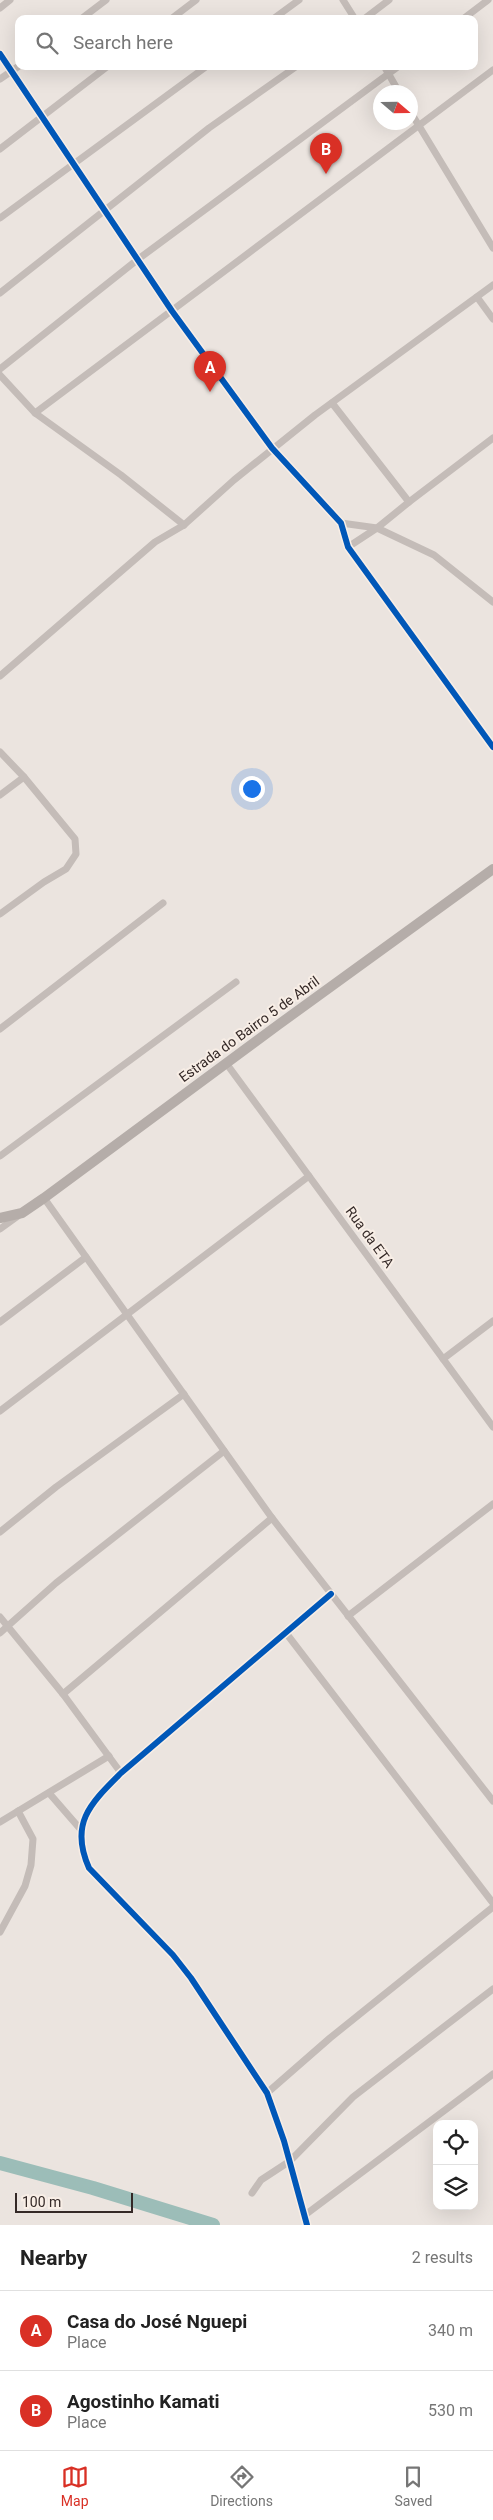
<!DOCTYPE html>
<html lang="en">
<head>
<meta charset="utf-8">
<style>
  body { margin:0; font-family:Roboto,sans-serif; background:#f2f2f2; color:#222 }
  .controls { position:absolute; right:15px; bottom:15px; display:grid; overflow:hidden; border-radius:10px; box-shadow:0 5px 20px #0002 }
  .controls button { width:45px; height:45px; display:grid; place-items:center; padding:0; border:0; border-bottom:1px solid #e0e0e0; background:#fff; color:#222; font:25px sans-serif }
  .compass { position:absolute; left:373px; top:85px; width:45px; height:45px; border-radius:50%; background:#fff; box-shadow:0 5px 20px #0002; rotate:110deg }
  .scale { position:absolute; left:15px; bottom:12px; width:118px; box-sizing:border-box; padding-left:5px; border:2px solid #342927; border-top:0; font-size:14px; line-height:18px; white-space:nowrap; color:#342927; -webkit-text-stroke:4px #f8eee6; paint-order:stroke }
  .you { position:absolute; left:251px; top:788px; width:18px; height:18px; margin:-12px; border:4px solid #fff; border-radius:50%; background:#1a73e8; box-shadow:0 0 0 8px #1a73e833 }
  .badge { display:grid; place-items:center; width:32px; height:32px; border-radius:50%; background:#d93025; color:#fff; font-size:16px; font-weight:700 }
  .pin { position:absolute; translate:-50% -41px; filter:drop-shadow(0 1px 2px #0008) }
  .pin::after { content:''; position:absolute; top:26px; width:18px; height:15px; background:inherit; clip-path:polygon(0 0,100% 0,50% 100%) }
  .list { margin:0; padding:0; list-style:none }
  h2 { display:flex; justify-content:space-between; align-items:center; height:65px; margin:0; padding:0 20px; font-size:21px }
  h2 small { font-size:16px; font-weight:400; color:#767676 }
  .list li { display:grid; grid-template-columns:32px 1fr auto; gap:15px; align-items:center; box-sizing:border-box; height:80px; padding:0 20px; border-top:1px solid #e0e0e0 }
  .list b { display:block; font-size:19px; white-space:nowrap }
  .list p { margin:0; font-size:16px; white-space:nowrap; color:#767676 }
  .list em { font-size:16px; font-style:normal; color:#767676 }
  .icon { flex:none; width:28px; height:28px; fill:none; stroke:currentColor; stroke-width:2; stroke-linecap:round; stroke-linejoin:round }
  .map { position:relative; flex:none; width:493px; height:2225px; overflow:hidden }
  .search { position:absolute; background:#fff; box-shadow:0 5px 20px #0002; left:15px; right:15px; top:15px; height:55px; display:flex; align-items:center; gap:12px; box-sizing:border-box; padding:0 18px; border-radius:10px; color:#767676; font-size:19px }
  .sheet { height:225px; background:#fff }
  nav { display:flex; justify-content:space-around; align-items:center; box-sizing:border-box; height:70px; border-top:1px solid #e0e0e0; background:#fff; font-size:14px; color:#767676 }
  nav a { display:grid; justify-items:center; gap:2px }
  nav .on { color:#d93025 }
  .map>svg:first-child { display:block }
  .lines { fill:none; stroke-linecap:round; stroke-linejoin:round }
  .river { stroke:#9cbdb8; stroke-width:14 }
  .street { stroke:#c4bcb8; stroke-width:7 }
  .secondary { stroke:#b5ada9; stroke-width:10 }
  .cycleway-casing { stroke:#f8eee6; stroke-width:9 }
  .cycleway { stroke:#0057b8; stroke-width:6 }
  .labels { text-anchor:middle; stroke-width:4; stroke-linejoin:round; paint-order:stroke }
  .street-label { font-size:14px; fill:#342927; stroke:#f8eee6 }
</style>
</head>
<body>
<div class="map">
<svg width="493" height="2225" viewBox="0 0 493 2225">
  <rect width="100%" height="100%" fill="#ebe4df"/>
  <g class="lines">
    <polyline class="river" points="0,2163 93,2188 213,2225"/>
    <g class="street">
      <polyline points="343,0 355,19"/>
      <polyline points="0,8 10,0"/>
      <polyline points="81,19 106,0"/>
      <polyline points="171,19 196,0"/>
      <polyline points="273,19 299,0"/>
      <polyline points="364,19 389,0"/>
      <polyline points="463,19 488,0"/>
      <polyline points="0,54 172,311 272,448 341,523 348,547 493,747"/>
      <polyline points="384,66 399,92"/>
      <polyline points="0,79 19,66"/>
      <polyline points="410,111 493,248"/>
      <polyline points="0,149 108,66"/>
      <polyline points="0,218 207,66"/>
      <polyline points="0,293 209,128 297,66"/>
      <polyline points="477,297 493,319"/>
      <polyline points="0,369 137,260 399,66"/>
      <polyline points="0,375 35,413 121,475 184,525"/>
      <polyline points="332,403 409,502"/>
      <polyline points="35,413 493,70"/>
      <polyline points="341,523 377,528 434,555 493,602"/>
      <polyline points="348,547 377,528 409,502 493,438"/>
      <polyline points="0,676 155,542 184,525 234,480 315,415 493,285"/>
      <polyline points="0,752 24,777 75,839 76,854 66,869 44,882 0,914"/>
      <polyline points="0,795 24,777"/>
      <polyline points="0,1029 163,903"/>
      <polyline points="226,1063 493,1427"/>
      <polyline points="0,1156 236,982"/>
      <polyline points="44,1198 272,1518 493,1801"/>
      <polyline points="0,1229 18,1216"/>
      <polyline points="0,1322 86,1257"/>
      <polyline points="443,1359 493,1321"/>
      <polyline points="0,1411 309,1176"/>
      <polyline points="0,1532 56,1487 184,1394"/>
      <polyline points="348,1616 493,1504"/>
      <polyline points="0,1617 63,1694 121,1773"/>
      <polyline points="0,1633 56,1583 224,1451"/>
      <polyline points="286,1633 493,1903"/>
      <polyline points="63,1694 272,1518"/>
      <polyline points="49,1793 82,1831"/>
      <polyline points="0,1822 109,1756"/>
      <polyline points="0,1932 25,1886 31,1865 33,1839 18,1811"/>
      <polyline points="267,2093 330,2038 493,1907"/>
      <polyline points="252,2193 261,2180 290,2161 353,2097 493,1989"/>
      <polyline points="305,2215 493,2074"/>
      <path d="M307,2225L284,2141L267,2093L191,1978L173,1955L89,1868C69,1823 91,1803 121,1773L331,1594"/>
    </g>
    <polyline class="secondary" points="0,1218 22,1213 44,1198 278,1025 493,869"/>
    <g class="cycleway-casing">
      <g id="cycleway">
        <polyline points="0,54 172,311 272,448 341,523 348,547 493,747"/>
        <path d="M307,2225L284,2141L267,2093L191,1978L173,1955L89,1868C69,1823 91,1803 121,1773L331,1594"/>
      </g>
    </g>
    <use href="#cycleway" class="cycleway"/>
  </g>
  <g class="labels">
    <g class="street-label">
      <text transform="translate(249 1029) rotate(-36)" y="5">Estrada do Bairro 5 de Abril</text>
      <text transform="translate(370 1237) rotate(54)" y="5">Rua da ETA</text>
    </g>
  </g>
</svg>
<div class="controls">
<button><svg class="icon" aria-label="locate" viewBox="0 0 24 24"><circle cx="12" cy="12" r="6"/><path d="M12 2v4M12 18v4M2 12h4M18 12h4"/></svg></button>
<button><svg class="icon" aria-label="layers" viewBox="0 0 24 24"><path d="M12 4l9 5-9 5-9-5zM3 14l9 5 9-5"/></svg></button>
</div>
<svg class="compass" viewBox="-18 -18 36 36"><path d="M0-13l5 13h-10z" fill="#e53935"/><path d="M0 13l5-13h-10z" fill="#767676"/></svg>
<div class="scale">100 m</div>
<div class="you"></div>
<div class="pin badge" style="left:210px;top:392px">A</div>
<div class="pin badge" style="left:326px;top:174px">B</div>
<div class="search"><svg class="icon" aria-label="search" viewBox="0 0 24 24"><circle cx="10" cy="10" r="6"/><path d="M15 15l6 6"/></svg>Search here</div>
</div>
<section class="sheet">
<h2>Nearby<small>2 results</small></h2>
<ul class="list">
<li><span class="badge">A</span><div><b>Casa do José Nguepi</b><p>Place</p></div><em>340 m</em></li>
<li><span class="badge">B</span><div><b>Agostinho Kamati</b><p>Place</p></div><em>530 m</em></li>
</ul>
</section>
<nav>
<a class="on"><svg class="icon" aria-label="map" viewBox="0 0 24 24"><path d="M3 6l6-2 6 2 6-2v14l-6 2-6-2-6 2zM9 4v14M15 6v14"/></svg>Map</a>
<a><svg class="icon" aria-label="directions" viewBox="0 0 24 24"><path d="M12 3l9 9-9 9-9-9zM9 14v-3h6M13 9l2 2-2 2"/></svg>Directions</a>
<a><svg class="icon" aria-label="saved" viewBox="0 0 24 24"><path d="M7 4h10v16l-5-4-5 4z"/></svg>Saved</a>
</nav>
</body>
</html>
